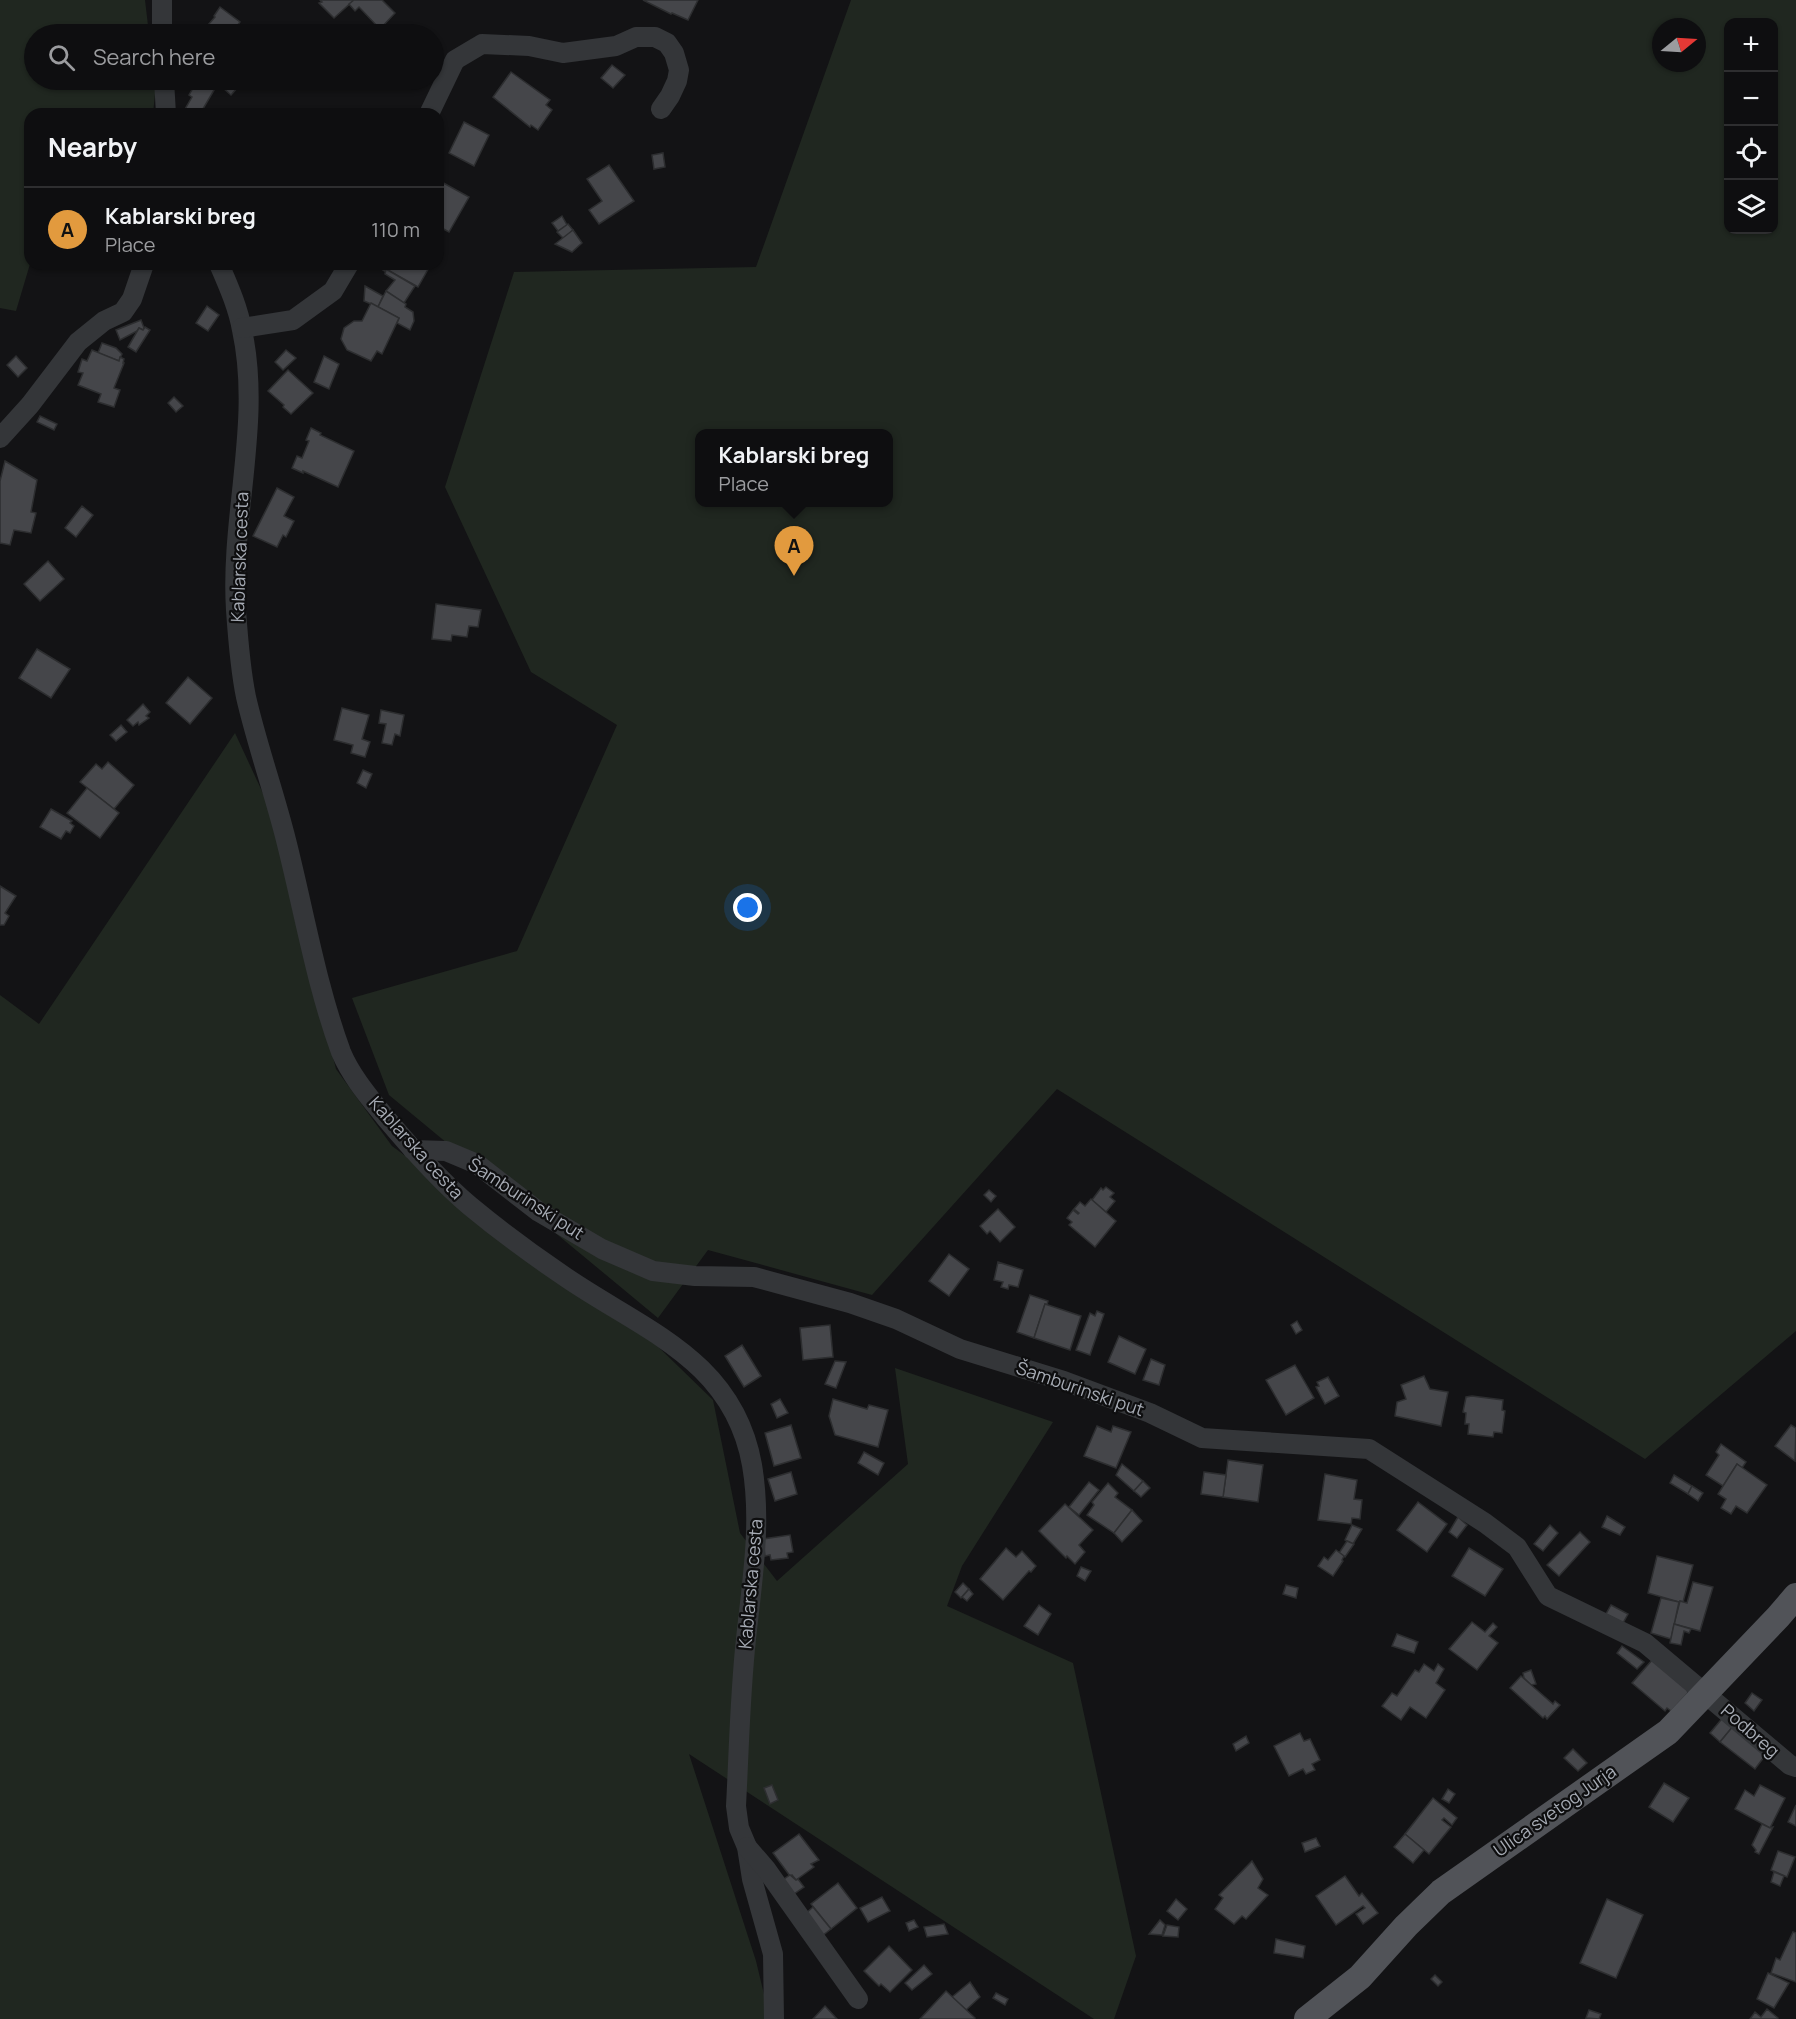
<!DOCTYPE html>
<html lang="en">
<head>
<meta charset="utf-8">
<style>
  body { margin:0; font-family:Manrope,sans-serif; background:#1c1c1e; color:#f1f3f6 }
  .controls { position:absolute; right:18px; top:18px; display:grid; overflow:hidden; border-radius:12px; box-shadow:0 2px 4px #0004 }
  .controls button { width:54px; height:54px; display:grid; place-items:center; padding:0; border:0; border-bottom:2px solid #2e2e30; background:#0e0e10; color:#f1f3f6; font:30px sans-serif }
  .compass { position:absolute; left:1652px; top:18px; width:54px; height:54px; border-radius:50%; background:#0e0e10; box-shadow:0 2px 4px #0004; rotate:72deg }
  .you { position:absolute; left:748px; top:908px; width:21px; height:21px; margin:-15px; border:4px solid #fff; border-radius:50%; background:#1a73e8; box-shadow:0 0 0 9px #1a73e833 }
  .badge { display:grid; place-items:center; width:39px; height:39px; border-radius:50%; background:#e29a3e; color:#111; font-size:20px; font-weight:700 }
  .pin { position:absolute; translate:-50% -50px; filter:drop-shadow(0 2px 3px #0008) }
  .pin::after { content:''; position:absolute; top:32px; width:21px; height:18px; background:inherit; clip-path:polygon(0 0,100% 0,50% 100%) }
  .popup { position:absolute; left:695px; top:429px; width:198px; height:78px; box-sizing:border-box; display:grid; place-content:center; border-radius:12px; background:#0e0e10; filter:drop-shadow(0 2px 4px #0005); font-size:20px; white-space:nowrap; color:#9b9c9f }
  .popup b { font-size:22px; color:#f1f3f6 }
  .popup::after { content:''; position:absolute; left:50%; top:100%; margin-left:-12px; border:12px solid transparent; border-top-color:#0e0e10 }
  .list { margin:0; padding:0; list-style:none }
  h2 { display:flex; justify-content:space-between; align-items:center; height:78px; margin:0; padding:0 24px; font-size:26px }
  h2 small { font-size:20px; font-weight:400; color:#9b9c9f }
  .list li { display:grid; grid-template-columns:39px 1fr auto; gap:18px; align-items:center; box-sizing:border-box; height:84px; padding:0 24px; border-top:2px solid #2e2e30 }
  .list b { display:block; font-size:22px; white-space:nowrap }
  .list p { margin:0; font-size:20px; white-space:nowrap; color:#9b9c9f }
  .list em { font-size:20px; font-style:normal; color:#9b9c9f }
  .icon { flex:none; width:33px; height:33px; fill:none; stroke:currentColor; stroke-width:2; stroke-linecap:round; stroke-linejoin:round }
  .map { position:relative; flex:none; width:1796px; height:2019px; overflow:hidden }
  .search { position:absolute; background:#0e0e10; box-shadow:0 2px 4px #0004; left:24px; top:24px; width:420px; height:66px; display:flex; align-items:center; gap:15px; box-sizing:border-box; padding:0 21px; border-radius:33px; color:#9b9c9f; font-size:22px }
  .panel { position:absolute; background:#0e0e10; box-shadow:0 2px 4px #0004; left:24px; top:108px; width:420px; height:162px; border-radius:18px }
  .map>svg:first-child { display:block }
  .green { fill:#202720; fill-rule:evenodd }
  .building { fill:#45464a; stroke:#2d2e30; stroke-width:1.5 }
  .lines { fill:none; stroke-linecap:round; stroke-linejoin:round }
  .minor { stroke:#343639; stroke-width:20 }
  .major { stroke:#515358; stroke-width:26 }
  .labels { text-anchor:middle; stroke-width:4.5; stroke-linejoin:round; paint-order:stroke }
  .street-label { font-size:18px; fill:#a6abb4; stroke:#0e0e0f }
</style>
</head>
<body>
<div class="map">
<svg width="1796" height="2019" viewBox="0 0 1796 2019">
  <rect width="100%" height="100%" fill="#131315"/>
  <g class="green">
    <polygon points="0,0 145,0 149,34 34,34 34,80 155,80 156,84 153,114 30,114 30,264 16,311 0,308"/>
    <path d="M851,0H1796V1331L1645,1459L1057,1089L872,1295L708,1250L658,1318L389,1095L352,998L517,951L617,725L531,672L445,487L514,272L756,267ZM1728,22H1774V230H1728ZM1661,27H1697V63H1661ZM700,434H888V502H700Z"/>
    <polygon points="235,733 274,817 336,1069 392,1146 646,1335 713,1400 740,1533 777,1581 908,1464 895,1368 1053,1422 962,1566 947,1606 1073,1663 1136,1956 1114,2019 1094,2019 689,1754 756,1961 770,2019 0,2019 0,995 39,1024"/>
  </g>
  <g class="building">
    <polygon points="320,0 354,0 334,18 319,3 322,2"/>
    <polygon points="354,0 382,0 395,13 380,29 359,7 355,11 349,4"/>
    <polygon points="643,0 698,0 688,20 672,13 671,14"/>
    <polygon points="220,7 240,22 231,34 203,34 201,33 215,17 214,16"/>
    <polygon points="612,65 625,75 613,88 601,78"/>
    <polygon points="511,72 550,100 546,105 552,110 538,130 531,125 530,127 493,97"/>
    <polygon points="195,80 220,80 200,114 191,114 184,111 192,97 189,95 197,81"/>
    <polygon points="230,80 238,87 231,95 223,88"/>
    <polygon points="464,122 489,135 474,166 449,153"/>
    <polygon points="663,153 665,167 654,169 652,155"/>
    <polygon points="609,165 634,201 599,224 589,210 602,201 587,179"/>
    <polygon points="438,180 469,197 449,232 438,226"/>
    <polygon points="562,216 567,225 558,231 552,223"/>
    <polygon points="568,224 573,230 564,239 557,232"/>
    <polygon points="573,230 582,243 572,252 555,244"/>
    <polygon points="378,264 431,264 418,287 386,269 386,272 377,266"/>
    <polygon points="386,269 415,286 404,303 386,291 395,280 385,274"/>
    <polygon points="365,286 383,296 378,307 364,301"/>
    <polygon points="386,291 406,304 405,307 413,312 414,321 410,330 397,323 399,318 378,307"/>
    <polygon points="371,303 399,318 382,354 377,351 371,361 347,350 341,339 344,328 354,321 362,321"/>
    <polygon points="207,306 219,315 208,331 196,323"/>
    <polygon points="141,320 144,328 143,330 139,328 137,331 120,340 116,330"/>
    <polygon points="145,327 150,330 136,352 128,347 139,328 143,330"/>
    <polygon points="102,343 116,348 122,354 119,361 98,353"/>
    <polygon points="92,350 119,361 120,357 124,359 123,363 124,363 114,388 120,390 114,407 98,402 101,394 78,385 83,373 78,372 82,359 87,361"/>
    <polygon points="286,350 296,358 283,370 275,362"/>
    <polygon points="16,356 27,368 18,377 7,365"/>
    <polygon points="324,356 339,364 329,389 314,382"/>
    <polygon points="288,370 313,393 291,414 283,407 284,405 268,391"/>
    <polygon points="174,397 183,406 176,412 168,403"/>
    <polygon points="40,416 57,424 54,430 37,422"/>
    <polygon points="311,428 321,433 320,435 354,451 338,487 303,471 303,473 292,468 297,456 302,458 309,441 306,440"/>
    <polygon points="5,461 37,480 31,512 36,513 31,533 14,530 10,545 0,543 0,481"/>
    <polygon points="277,488 294,497 284,516 294,521 286,537 283,535 277,547 253,536"/>
    <polygon points="82,506 93,515 76,537 65,528"/>
    <polygon points="48,561 64,579 40,601 24,584"/>
    <polygon points="436,604 481,610 478,627 469,626 467,637 452,635 451,641 432,639"/>
    <polygon points="37,649 70,669 51,698 19,678"/>
    <polygon points="188,677 212,698 190,724 166,703"/>
    <polygon points="143,704 150,712 146,716 149,718 139,725 138,722 133,726 127,720"/>
    <polygon points="342,708 369,715 362,739 370,742 365,757 351,753 353,745 334,740"/>
    <polygon points="381,710 404,715 400,736 395,734 392,745 382,743 386,724 379,723"/>
    <polygon points="121,725 127,732 116,741 110,735"/>
    <polygon points="108,762 134,785 114,809 80,782 96,764 102,769"/>
    <polygon points="363,770 372,774 366,788 357,783"/>
    <polygon points="87,788 119,813 100,838 67,813"/>
    <polygon points="51,809 72,821 70,823 74,826 70,833 66,831 61,839 40,827"/>
    <polygon points="0,886 16,896 5,913 9,916 4,925 0,925"/>
    <polygon points="1106,1187 1114,1193 1110,1197 1115,1201 1106,1212 1092,1200 1101,1188 1103,1190"/>
    <polygon points="989,1190 996,1196 991,1202 984,1195"/>
    <polygon points="1091,1199 1116,1221 1095,1247 1069,1225 1072,1222 1067,1218 1073,1210 1078,1214 1079,1213 1074,1209 1080,1202 1085,1206"/>
    <polygon points="998,1209 1015,1227 1000,1242 990,1231 987,1234 980,1226"/>
    <polygon points="949,1254 969,1269 949,1296 929,1281"/>
    <polygon points="998,1262 1023,1270 1018,1287 1009,1285 1008,1289 1001,1287 1003,1282 994,1280"/>
    <polygon points="1030,1295 1048,1301 1047,1305 1045,1304 1034,1338 1017,1332"/>
    <polygon points="1045,1304 1081,1316 1070,1350 1034,1338"/>
    <polygon points="1097,1311 1104,1314 1090,1355 1076,1350 1090,1313 1095,1316"/>
    <polygon points="1297,1321 1302,1330 1296,1334 1291,1325"/>
    <polygon points="830,1325 833,1357 803,1360 800,1328"/>
    <polygon points="1119,1336 1146,1349 1135,1374 1108,1362"/>
    <polygon points="742,1345 761,1376 744,1387 725,1356"/>
    <polygon points="1151,1359 1165,1365 1159,1385 1143,1380"/>
    <polygon points="835,1361 846,1362 836,1388 825,1384"/>
    <polygon points="1295,1365 1314,1398 1286,1415 1266,1380"/>
    <polygon points="1424,1376 1430,1389 1448,1392 1441,1426 1395,1416 1397,1402 1406,1399 1401,1385"/>
    <polygon points="1328,1377 1339,1396 1325,1404 1316,1387 1319,1386 1317,1382"/>
    <polygon points="1472,1396 1503,1400 1502,1410 1505,1411 1502,1433 1494,1432 1493,1437 1468,1434 1469,1424 1465,1424 1466,1413 1463,1412 1466,1397"/>
    <polygon points="780,1399 788,1413 777,1418 771,1404"/>
    <polygon points="833,1399 867,1409 869,1405 888,1410 878,1447 835,1435 829,1416"/>
    <polygon points="791,1425 801,1458 774,1466 765,1433"/>
    <polygon points="1791,1425 1796,1428 1795,1461 1775,1446"/>
    <polygon points="1097,1426 1111,1432 1113,1426 1131,1432 1116,1468 1084,1456"/>
    <polygon points="1721,1444 1746,1462 1742,1468 1737,1464 1723,1486 1706,1475 1719,1455 1716,1452"/>
    <polygon points="864,1452 884,1463 878,1475 858,1463"/>
    <polygon points="1228,1460 1263,1465 1258,1502 1223,1497"/>
    <polygon points="1122,1464 1143,1481 1134,1491 1116,1475"/>
    <polygon points="1737,1464 1767,1485 1747,1513 1736,1506 1731,1514 1721,1508 1726,1499 1718,1494"/>
    <polygon points="791,1472 797,1494 775,1501 768,1479"/>
    <polygon points="1204,1472 1226,1475 1223,1497 1201,1494"/>
    <polygon points="1325,1474 1357,1480 1354,1499 1362,1500 1360,1519 1352,1518 1351,1524 1318,1520"/>
    <polygon points="1674,1475 1692,1486 1688,1494 1670,1483"/>
    <polygon points="1143,1481 1150,1488 1141,1497 1134,1491"/>
    <polygon points="1089,1482 1099,1490 1079,1515 1069,1507"/>
    <polygon points="1108,1483 1118,1493 1115,1497 1132,1510 1114,1533 1087,1515 1094,1505 1092,1502"/>
    <polygon points="1692,1486 1703,1493 1698,1501 1688,1494"/>
    <polygon points="1418,1502 1447,1524 1427,1552 1397,1530"/>
    <polygon points="1065,1504 1093,1530 1079,1545 1085,1552 1075,1564 1067,1556 1066,1558 1039,1531"/>
    <polygon points="1132,1510 1142,1521 1122,1542 1114,1533"/>
    <polygon points="1607,1516 1625,1527 1620,1535 1602,1527"/>
    <polygon points="1458,1517 1467,1525 1457,1538 1449,1532"/>
    <polygon points="1352,1525 1362,1529 1353,1544 1345,1540"/>
    <polygon points="1550,1525 1558,1533 1543,1551 1534,1544"/>
    <polygon points="1580,1532 1590,1542 1559,1576 1547,1565"/>
    <polygon points="790,1535 793,1552 787,1553 788,1558 771,1560 770,1555 765,1556 763,1539"/>
    <polygon points="1347,1541 1354,1544 1345,1557 1339,1553"/>
    <polygon points="1006,1548 1016,1557 1022,1551 1036,1566 1031,1572 1029,1571 1003,1600 980,1579"/>
    <polygon points="1469,1548 1503,1569 1485,1596 1452,1576"/>
    <polygon points="1336,1550 1344,1556 1342,1560 1343,1561 1333,1576 1318,1566 1324,1557 1328,1560"/>
    <polygon points="1657,1556 1693,1565 1683,1602 1680,1601 1679,1602 1648,1593"/>
    <polygon points="1081,1567 1091,1571 1085,1581 1077,1576"/>
    <polygon points="1693,1582 1713,1587 1700,1631 1674,1624 1680,1601 1687,1603"/>
    <polygon points="963,1583 969,1589 961,1598 955,1592"/>
    <polygon points="1286,1585 1298,1588 1296,1598 1283,1594"/>
    <polygon points="969,1589 973,1594 967,1601 962,1597"/>
    <polygon points="1661,1598 1679,1602 1671,1639 1651,1633"/>
    <polygon points="1039,1605 1051,1614 1038,1635 1024,1626"/>
    <polygon points="1611,1605 1628,1614 1623,1623 1606,1614"/>
    <polygon points="1472,1622 1485,1632 1493,1623 1497,1627 1489,1636 1498,1643 1477,1670 1449,1649"/>
    <polygon points="1674,1624 1691,1629 1689,1633 1684,1631 1681,1645 1670,1643"/>
    <polygon points="1397,1634 1418,1642 1414,1653 1392,1646"/>
    <polygon points="1622,1646 1644,1662 1637,1669 1617,1653"/>
    <polygon points="1653,1659 1687,1689 1688,1693 1671,1711 1667,1708 1665,1711 1632,1683"/>
    <polygon points="1424,1664 1434,1671 1438,1664 1444,1669 1436,1683 1445,1690 1426,1718 1410,1707 1401,1720 1382,1706 1392,1693 1397,1696 1415,1670 1419,1672"/>
    <polygon points="1531,1670 1536,1684 1531,1685 1524,1678 1523,1673"/>
    <polygon points="1521,1676 1553,1704 1555,1701 1560,1705 1547,1719 1545,1716 1543,1718 1510,1688"/>
    <polygon points="1752,1693 1762,1700 1754,1711 1745,1703"/>
    <polygon points="1725,1715 1735,1724 1720,1742 1710,1733"/>
    <polygon points="1734,1725 1767,1753 1755,1769 1720,1742"/>
    <polygon points="1300,1733 1304,1741 1310,1739 1320,1760 1312,1764 1315,1770 1306,1774 1303,1769 1289,1776 1274,1746"/>
    <polygon points="1246,1736 1249,1743 1236,1751 1233,1744"/>
    <polygon points="1573,1749 1587,1763 1578,1771 1564,1758"/>
    <polygon points="1664,1783 1689,1798 1673,1822 1649,1807"/>
    <polygon points="772,1785 778,1800 770,1804 764,1788"/>
    <polygon points="1760,1785 1785,1798 1770,1828 1735,1809 1745,1790 1754,1796"/>
    <polygon points="1448,1789 1455,1794 1449,1803 1442,1799"/>
    <polygon points="1433,1798 1457,1818 1452,1825 1444,1818 1442,1820 1451,1827 1429,1854 1405,1834"/>
    <polygon points="1796,1805 1796,1826 1788,1822"/>
    <polygon points="1762,1824 1770,1828 1773,1827 1759,1854 1755,1852 1756,1850 1752,1845"/>
    <polygon points="799,1834 819,1860 811,1864 814,1867 796,1880 792,1875 790,1876 773,1853"/>
    <polygon points="1405,1834 1424,1850 1413,1863 1394,1847"/>
    <polygon points="1316,1838 1320,1846 1305,1852 1302,1843"/>
    <polygon points="1778,1851 1795,1857 1787,1877 1771,1870"/>
    <polygon points="1252,1861 1263,1879 1258,1888 1268,1895 1246,1919 1242,1916 1234,1924 1215,1909 1223,1898 1219,1895"/>
    <polygon points="1774,1872 1784,1876 1780,1886 1771,1882"/>
    <polygon points="790,1875 796,1880 798,1879 804,1887 791,1896 781,1881"/>
    <polygon points="1345,1876 1359,1896 1362,1893 1378,1913 1363,1924 1356,1914 1365,1908 1363,1906 1336,1925 1316,1896"/>
    <polygon points="838,1883 857,1908 831,1929 811,1904"/>
    <polygon points="882,1897 890,1911 868,1922 860,1908"/>
    <polygon points="1176,1899 1187,1909 1178,1920 1167,1911"/>
    <polygon points="1607,1899 1643,1915 1616,1978 1580,1963"/>
    <polygon points="813,1907 831,1929 822,1936 804,1915"/>
    <polygon points="914,1920 918,1927 909,1931 906,1923"/>
    <polygon points="1160,1920 1165,1925 1162,1935 1149,1934"/>
    <polygon points="944,1924 948,1934 927,1937 924,1927"/>
    <polygon points="1167,1925 1179,1927 1178,1937 1163,1936"/>
    <polygon points="1793,1932 1796,1933 1796,1982 1771,1973 1776,1958 1780,1960"/>
    <polygon points="1276,1939 1305,1946 1303,1958 1274,1953"/>
    <polygon points="889,1946 912,1970 890,1992 881,1984 879,1986 864,1971"/>
    <polygon points="924,1965 932,1974 912,1990 905,1983"/>
    <polygon points="1768,1973 1789,1983 1774,2008 1757,1999"/>
    <polygon points="1435,1975 1442,1982 1438,1986 1431,1979"/>
    <polygon points="970,1982 980,1997 966,2010 952,1997"/>
    <polygon points="946,1991 975,2018 974,2019 920,2019"/>
    <polygon points="996,1993 1008,1999 1005,2005 993,1998"/>
    <polygon points="825,2006 837,2019 813,2019"/>
    <polygon points="1767,2009 1778,2018 1777,2019 1750,2019 1755,2012 1761,2017"/>
    <polygon points="1589,2010 1601,2014 1599,2019 1586,2018"/>
  </g>
  <g class="lines">
    <g class="minor">
      <polyline points="162,0 162,34"/>
      <polyline points="164,80 166,114"/>
      <polyline points="429,114 455,60 482,44 529,46 563,53 616,46 636,37 655,37 667,43 674,53 679,70 677,81 670,96 661,109"/>
      <path d="M219,264C228,285 238,307 242,330C262,422 230,517 236,610C238,639 240,668 246,697C257,745 274,792 286,840C304,911 316,984 341,1052C351,1076 369,1097 385,1117C411,1148 439,1180 470,1206C499,1230 530,1253 561,1274C639,1329 733,1357 752,1465C762,1523 752,1581 746,1639C740,1694 739,1750 736,1806L739,1828L747,1847L752,1879L773,1954L774,2019"/>
      <polyline points="242,328 293,320 333,291 349,264"/>
      <polyline points="0,438 30,405 78,342 104,321 123,312 132,299 144,264"/>
      <polyline points="413,1150 446,1151 477,1164 539,1212 602,1249 653,1271 695,1276 754,1277 850,1303 896,1319 960,1349 1064,1381 1150,1413 1202,1438 1369,1449 1485,1523 1517,1547 1548,1596 1645,1643 1790,1765 1796,1767"/>
      <polyline points="747,1847 766,1869 858,1999"/>
    </g>
    <polyline class="major" points="1307,2019 1360,1977 1406,1926 1441,1892 1668,1732 1778,1617 1796,1596"/>
  </g>
  <g class="labels">
    <g class="street-label">
      <text transform="translate(240 557) rotate(-88)" y="6">Kablarska cesta</text>
      <text transform="translate(416 1148) rotate(48)" y="6">Kablarska cesta</text>
      <text transform="translate(526 1199) rotate(33)" y="6">Šamburinski put</text>
      <text transform="translate(1080 1389) rotate(19)" y="6">Šamburinski put</text>
      <text transform="translate(751 1584) rotate(-85)" y="6">Kablarska cesta</text>
      <text transform="translate(1750 1731) rotate(41)" y="6">Podbreg</text>
      <text transform="translate(1555 1811) rotate(-35)" y="6">Ulica svetog Jurja</text>
    </g>
  </g>
</svg>
<div class="controls">
<button>+</button>
<button>−</button>
<button><svg class="icon" aria-label="locate" viewBox="0 0 24 24"><circle cx="12" cy="12" r="6"/><path d="M12 2v4M12 18v4M2 12h4M18 12h4"/></svg></button>
<button><svg class="icon" aria-label="layers" viewBox="0 0 24 24"><path d="M12 4l9 5-9 5-9-5zM3 14l9 5 9-5"/></svg></button>
</div>
<svg class="compass" viewBox="-18 -18 36 36"><path d="M0-13l5 13h-10z" fill="#e53935"/><path d="M0 13l5-13h-10z" fill="#9b9c9f"/></svg>
<div class="you"></div>
<div class="pin badge" style="left:794px;top:576px">A</div>
<div class="popup"><b>Kablarski breg</b>Place</div>
<div class="search"><svg class="icon" aria-label="search" viewBox="0 0 24 24"><circle cx="10" cy="10" r="6"/><path d="M15 15l6 6"/></svg>Search here</div>
<section class="panel">
<h2>Nearby<small></small></h2>
<ul class="list">
<li><span class="badge">A</span><div><b>Kablarski breg</b><p>Place</p></div><em>110 m</em></li>
</ul>
</section>
</div>
</body>
</html>
